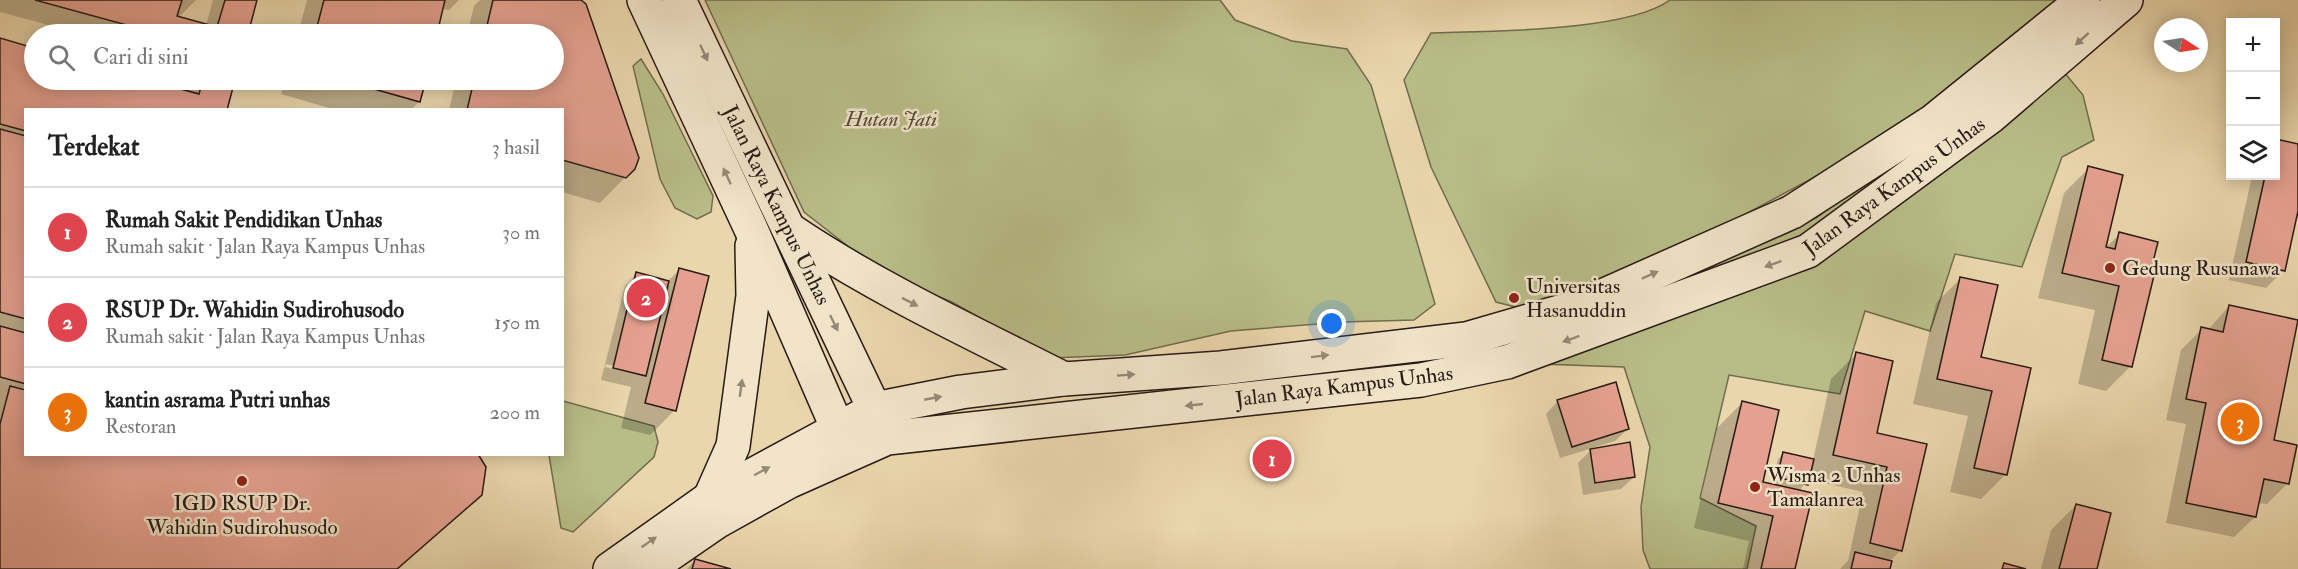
<!DOCTYPE html>
<html lang="id">
<head>
<meta charset="utf-8">
<style>
  body { margin:0; font-family:"IM FELL Double Pica",serif; background:#f2f2f2; color:#222 }
  .controls { position:absolute; right:18px; top:18px; display:grid; overflow:hidden; border-radius:0px; box-shadow:0 3px 15px #0003 }
  .controls button { width:54px; height:54px; display:grid; place-items:center; padding:0; border:0; border-bottom:2px solid #e0e0e0; background:#fff; color:#222; font:30px sans-serif }
  .compass { position:absolute; left:2154px; top:18px; width:54px; height:54px; border-radius:50%; background:#fff; box-shadow:0 3px 15px #0003; rotate:102deg }
  .you { position:absolute; left:1332px; top:324px; width:21px; height:21px; margin:-15px; border:4px solid #fff; border-radius:50%; background:#1a73e8; box-shadow:0 0 0 9px #1a73e833 }
  .badge { display:grid; place-items:center; width:39px; height:39px; border-radius:50%; background:#db2777; color:#fff; font-size:20px; font-weight:700 }
  .pin { position:absolute; translate:-50% -50%; border:3px solid #fff; box-shadow:0 2px 6px #0006 }
  .list { margin:0; padding:0; list-style:none }
  h2 { display:flex; justify-content:space-between; align-items:center; height:78px; margin:0; padding:0 24px; font-size:26px }
  h2 small { font-size:20px; font-weight:400; color:#767676 }
  .list li { display:grid; grid-template-columns:39px 1fr auto; gap:18px; align-items:center; box-sizing:border-box; height:90px; padding:0 24px; border-top:2px solid #e0e0e0 }
  .list b { display:block; font-size:22px; white-space:nowrap }
  .list p { margin:0; font-size:20px; white-space:nowrap; color:#767676 }
  .list em { font-size:20px; font-style:normal; color:#767676 }
  .icon { flex:none; width:33px; height:33px; fill:none; stroke:currentColor; stroke-width:2; stroke-linecap:round; stroke-linejoin:round }
  .map { position:relative; flex:none; width:2298px; height:569px; overflow:hidden }
  .search { position:absolute; background:#fff; box-shadow:0 3px 15px #0003; left:24px; top:24px; width:540px; height:66px; display:flex; align-items:center; gap:15px; box-sizing:border-box; padding:0 21px; border-radius:33px; color:#767676; font-size:22px }
  .panel { position:absolute; background:#fff; box-shadow:0 3px 15px #0003; left:24px; top:108px; width:540px; height:348px; border-radius:0px }
  .map>svg:first-child { display:block }
  .green { fill:#b8bd88; stroke:#706c4e; stroke-width:1.5 }
  .shadow { fill:#0003; fill-rule:evenodd }
  .building { fill:#e5a190; stroke:#281a15; stroke-width:1.5 }
  .lines { fill:none; stroke-linecap:round; stroke-linejoin:round }
  .secondary-casing { stroke:#281a15; stroke-width:36 }
  .secondary { stroke:#f1e4c9; stroke-width:33 }
  .oneway { fill:#978978 }
  .poi-dot { fill:#8f2418; stroke:#f1e4c9; stroke-width:2 }
  .labels { text-anchor:middle; stroke-width:5; stroke-linejoin:round; paint-order:stroke }
  .park-label { font-size:21px; font-style:italic; fill:#534b38; stroke:#f1e4c9 }
  .street-label { font-size:21px; fill:#281a15; stroke:#f1e4c9 }
  .poi-label { font-size:21px; fill:#281a15; stroke:#f1e4c9; text-anchor:start }
</style>
</head>
<body>
<div class="map">
<svg width="2298" height="569" viewBox="0 0 2298 569">
  <rect width="100%" height="100%" fill="#ead6ac"/>
  <filter id="stains"><feTurbulence type="fractalNoise" baseFrequency=".00333" numOctaves="4"/><feColorMatrix values="0 0 0 0 .2 0 0 0 0 .09 0 0 0 0 .02 0 0 0 .5 -.17"/></filter>
  <radialGradient id="worn" r=".72"><stop offset=".6" stop-color="#630" stop-opacity="0"/><stop offset="1" stop-color="#630" stop-opacity=".3"/></radialGradient>
  <g class="green">
    <polygon points="705,0 1220,0 1235,20 1292,41 1347,49 1371,85 1435,304 1414,320 1343,322 1231,331 1125,355 1051,358 952,302 886,276 804,212"/>
    <path d="M1670,0H2070L1988,67L1867,149L1673,253L1523,309L1496,302L1431,167L1404,80L1431,33C1487,31 1627,32 1670,0Z"/>
    <polygon points="2045,49 2083,95 2094,140 2062,157 2022,267 1955,254 1930,331 1865,311 1840,394 1729,375 1700,498 1756,526 1747,569 1650,569 1643,550 1641,507 1650,447 1624,367 1541,364 1647,294 1816,218"/>
    <polygon points="641,59 663,94 713,196 711,212 697,219 675,208 660,179 633,66"/>
    <polygon points="563,401 654,426 658,442 654,457 573,532 561,528 549,455 562,454"/>
  </g>
  <g class="shadow">
    <polygon points="0,0 196,0 178,18 206,25 213,0 256,0 246,34 82,34 0,12"/>
    <polygon points="307,0 459,0 449,10 444,9 440,13 435,34 298,34"/>
    <polygon points="480,0 579,0 634,168 600,203 562,192 562,110 449,110 456,80 554,80 554,34 467,34 474,6"/>
    <polygon points="0,40 34,50 34,80 153,80 151,82 188,92 191,80 234,80 225,110 26,110 26,385 21,390 26,454 481,494 399,569 0,569"/>
    <polygon points="285,80 424,80 419,102 411,110 336,110 281,94"/>
    <polygon points="2276,141 2298,146 2298,218 2295,218 2283,271 2266,288 2229,280 2252,176 2276,176"/>
    <polygon points="2089,168 2103,250 2120,234 2131,366 2106,391 2078,384 2095,310 2038,298 2064,193"/>
    <path d="M679,270L675,410L650,435L621,428L631,387L601,380L625,286L637,274L667,282ZM606,364L635,371V374L605,367Z"/>
    <polygon points="1961,278 1979,358 2030,370 2006,474 1981,499 1950,492 1968,416 1913,404 1936,303"/>
    <polygon points="2229,306 2287,484 2267,504 2258,503 2255,517 2234,537 2166,523 2186,424 2166,420 2181,350 2202,329 2208,330"/>
    <polygon points="1856,354 1875,434 1925,445 1901,550 1891,560 1889,569 1840,569 1848,561 1863,492 1807,479 1799,492 1794,569 1743,569 1749,541 1694,528 1717,428 1742,403 1761,483 1771,485 1778,459 1784,453 1813,460 1831,379"/>
    <polygon points="1558,401 1628,429 1615,441 1560,458 1546,414"/>
    <polygon points="1592,449 1634,477 1621,489 1583,495 1578,463"/>
    <polygon points="2076,505 2095,569 2041,569 2051,530"/>
    <polygon points="695,560 726,569 687,569"/>
  </g>
  <g class="building">
    <polygon points="35,0 182,0 177,16 217,27 225,0 257,0 248,34 132,34 134,27"/>
    <polygon points="324,0 445,0 437,34 315,34"/>
    <polygon points="493,0 581,0 586,4 639,158 635,169 626,178 562,160 562,110 467,110 474,80 554,80 554,34 485,34"/>
    <polygon points="0,38 34,48 34,80 148,80 199,94 203,80 235,80 227,110 26,110 26,131 0,124"/>
    <polygon points="342,80 426,80 420,102"/>
    <polygon points="0,129 26,136 26,319 0,312"/>
    <polygon points="2276,139 2298,144 2298,211 2285,271 2246,262 2265,176 2276,176"/>
    <polygon points="2088,166 2123,175 2106,247 2115,249 2119,232 2158,242 2153,262 2157,263 2132,367 2102,360 2119,286 2062,273"/>
    <polygon points="679,268 709,276 676,411 645,403"/>
    <polygon points="636,272 669,281 646,376 613,368"/>
    <polygon points="1960,277 1998,285 1981,357 2031,368 2007,475 1974,468 1992,391 1937,379"/>
    <polygon points="2229,305 2298,320 2274,440 2297,445 2289,484 2264,479 2256,517 2186,503 2206,403 2186,399 2201,327 2223,332"/>
    <polygon points="0,326 26,333 26,384 0,377"/>
    <polygon points="1856,352 1893,361 1877,433 1927,444 1902,551 1870,543 1887,467 1833,455"/>
    <polygon points="1616,382 1629,429 1572,447 1557,400"/>
    <polygon points="10,386 26,390 26,454 478,454 486,467 482,495 397,569 0,569 0,424"/>
    <polygon points="1742,401 1779,410 1763,482 1813,493 1795,569 1761,569 1773,516 1718,503"/>
    <polygon points="1630,442 1635,477 1595,483 1590,449"/>
    <polygon points="1783,452 1814,459 1808,485 1777,477"/>
    <polygon points="2076,504 2111,513 2097,569 2059,569"/>
    <polygon points="1855,552 1892,561 1890,569 1851,569"/>
    <polygon points="695,559 731,569 692,569"/>
    <polygon points="2004,563 2026,569 2002,569"/>
  </g>
  <g class="lines">
    <g class="secondary-casing">
      <g id="secondary">
        <polyline points="644,0 751,229 847,450"/>
        <polyline points="679,0 884,429"/>
        <path d="M790,230C876,288 971,332 1064,379"/>
        <polyline points="710,498 733,446 753,296 752,246"/>
        <polyline points="610,569 710,498 875,409 961,392 1064,379 1221,368 1466,339 1580,306 1792,212 1932,122 2083,0"/>
        <polyline points="648,569 718,521 788,482 887,438 1421,380 1507,362 1808,251 1990,117 2126,0"/>
      </g>
    </g>
    <use href="#secondary" class="secondary"/>
  </g>
  <defs><path id="oneway-solid" d="M-6-.8H1V-3.2L6.5 0L1 3.2V.8H-6Z" transform="scale(1.5)"/></defs>
  <g class="oneway">
    <use href="#oneway-solid" transform="translate(2082 39) rotate(138)"/>
    <use href="#oneway-solid" transform="translate(704 53) rotate(65)"/>
    <use href="#oneway-solid" transform="translate(727 176) rotate(-115)"/>
    <use href="#oneway-solid" transform="translate(1773 264) rotate(160)"/>
    <use href="#oneway-solid" transform="translate(1650 275) rotate(-24)"/>
    <use href="#oneway-solid" transform="translate(910 302) rotate(27)"/>
    <use href="#oneway-solid" transform="translate(834 323) rotate(64)"/>
    <use href="#oneway-solid" transform="translate(1571 339) rotate(160)"/>
    <use href="#oneway-solid" transform="translate(1320 356) rotate(-7)"/>
    <use href="#oneway-solid" transform="translate(1126 375) rotate(-4)"/>
    <use href="#oneway-solid" transform="translate(741 388) rotate(-82)"/>
    <use href="#oneway-solid" transform="translate(933 398) rotate(-11)"/>
    <use href="#oneway-solid" transform="translate(1194 405) rotate(174)"/>
    <use href="#oneway-solid" transform="translate(762 471) rotate(-28)"/>
    <use href="#oneway-solid" transform="translate(649 542) rotate(-35)"/>
  </g>
  <g class="poi-dot">
    <circle cx="2110" cy="268" r="6"/>
    <circle cx="1514" cy="298" r="6"/>
    <circle cx="242" cy="481" r="6"/>
    <circle cx="1755" cy="487" r="6"/>
  </g>
  <g class="labels">
    <g class="park-label">
      <text x="891" y="126">Hutan Jati</text>
    </g>
    <g class="street-label">
      <text transform="translate(1894 186) rotate(-36)" y="7">Jalan Raya Kampus Unhas</text>
      <text transform="translate(777 205) rotate(64)" y="7">Jalan Raya Kampus Unhas</text>
      <text transform="translate(1344 386) rotate(-7)" y="7">Jalan Raya Kampus Unhas</text>
    </g>
    <g class="poi-label">
      <text x="2122" y="275">Gedung Rusunawa</text>
      <text x="1526" y="293">Universitas<tspan x="1526" dy="24">Hasanuddin</tspan></text>
      <text x="1767" y="482">Wisma 2 Unhas<tspan x="1767" dy="24">Tamalanrea</tspan></text>
      <text x="242" y="510" text-anchor="middle">IGD RSUP Dr.<tspan x="242" dy="24">Wahidin Sudirohusodo</tspan></text>
    </g>
  </g>
  <rect width="100%" height="100%" filter="url(#stains)"/>
  <rect width="100%" height="100%" fill="url(#worn)"/>
</svg>
<div class="controls">
<button>+</button>
<button>−</button>
<button><svg class="icon" aria-label="layers" viewBox="0 0 24 24"><path d="M12 4l9 5-9 5-9-5zM3 14l9 5 9-5"/></svg></button>
</div>
<svg class="compass" viewBox="-18 -18 36 36"><path d="M0-13l5 13h-10z" fill="#e53935"/><path d="M0 13l5-13h-10z" fill="#767676"/></svg>
<div class="you"></div>
<div class="pin badge" style="left:1272px;top:459px;background:#e0444e">1</div>
<div class="pin badge" style="left:646px;top:298px;background:#e0444e">2</div>
<div class="pin badge" style="left:2240px;top:422px;background:#e8710a">3</div>
<div class="search"><svg class="icon" aria-label="search" viewBox="0 0 24 24"><circle cx="10" cy="10" r="6"/><path d="M15 15l6 6"/></svg>Cari di sini</div>
<section class="panel">
<h2>Terdekat<small>3 hasil</small></h2>
<ul class="list">
<li><span class="badge" style="background:#e0444e">1</span><div><b>Rumah Sakit Pendidikan Unhas</b><p>Rumah sakit · Jalan Raya Kampus Unhas</p></div><em>30 m</em></li>
<li><span class="badge" style="background:#e0444e">2</span><div><b>RSUP Dr. Wahidin Sudirohusodo</b><p>Rumah sakit · Jalan Raya Kampus Unhas</p></div><em>150 m</em></li>
<li><span class="badge" style="background:#e8710a">3</span><div><b>kantin asrama Putri unhas</b><p>Restoran</p></div><em>200 m</em></li>
</ul>
</section>
</div>
</body>
</html>
